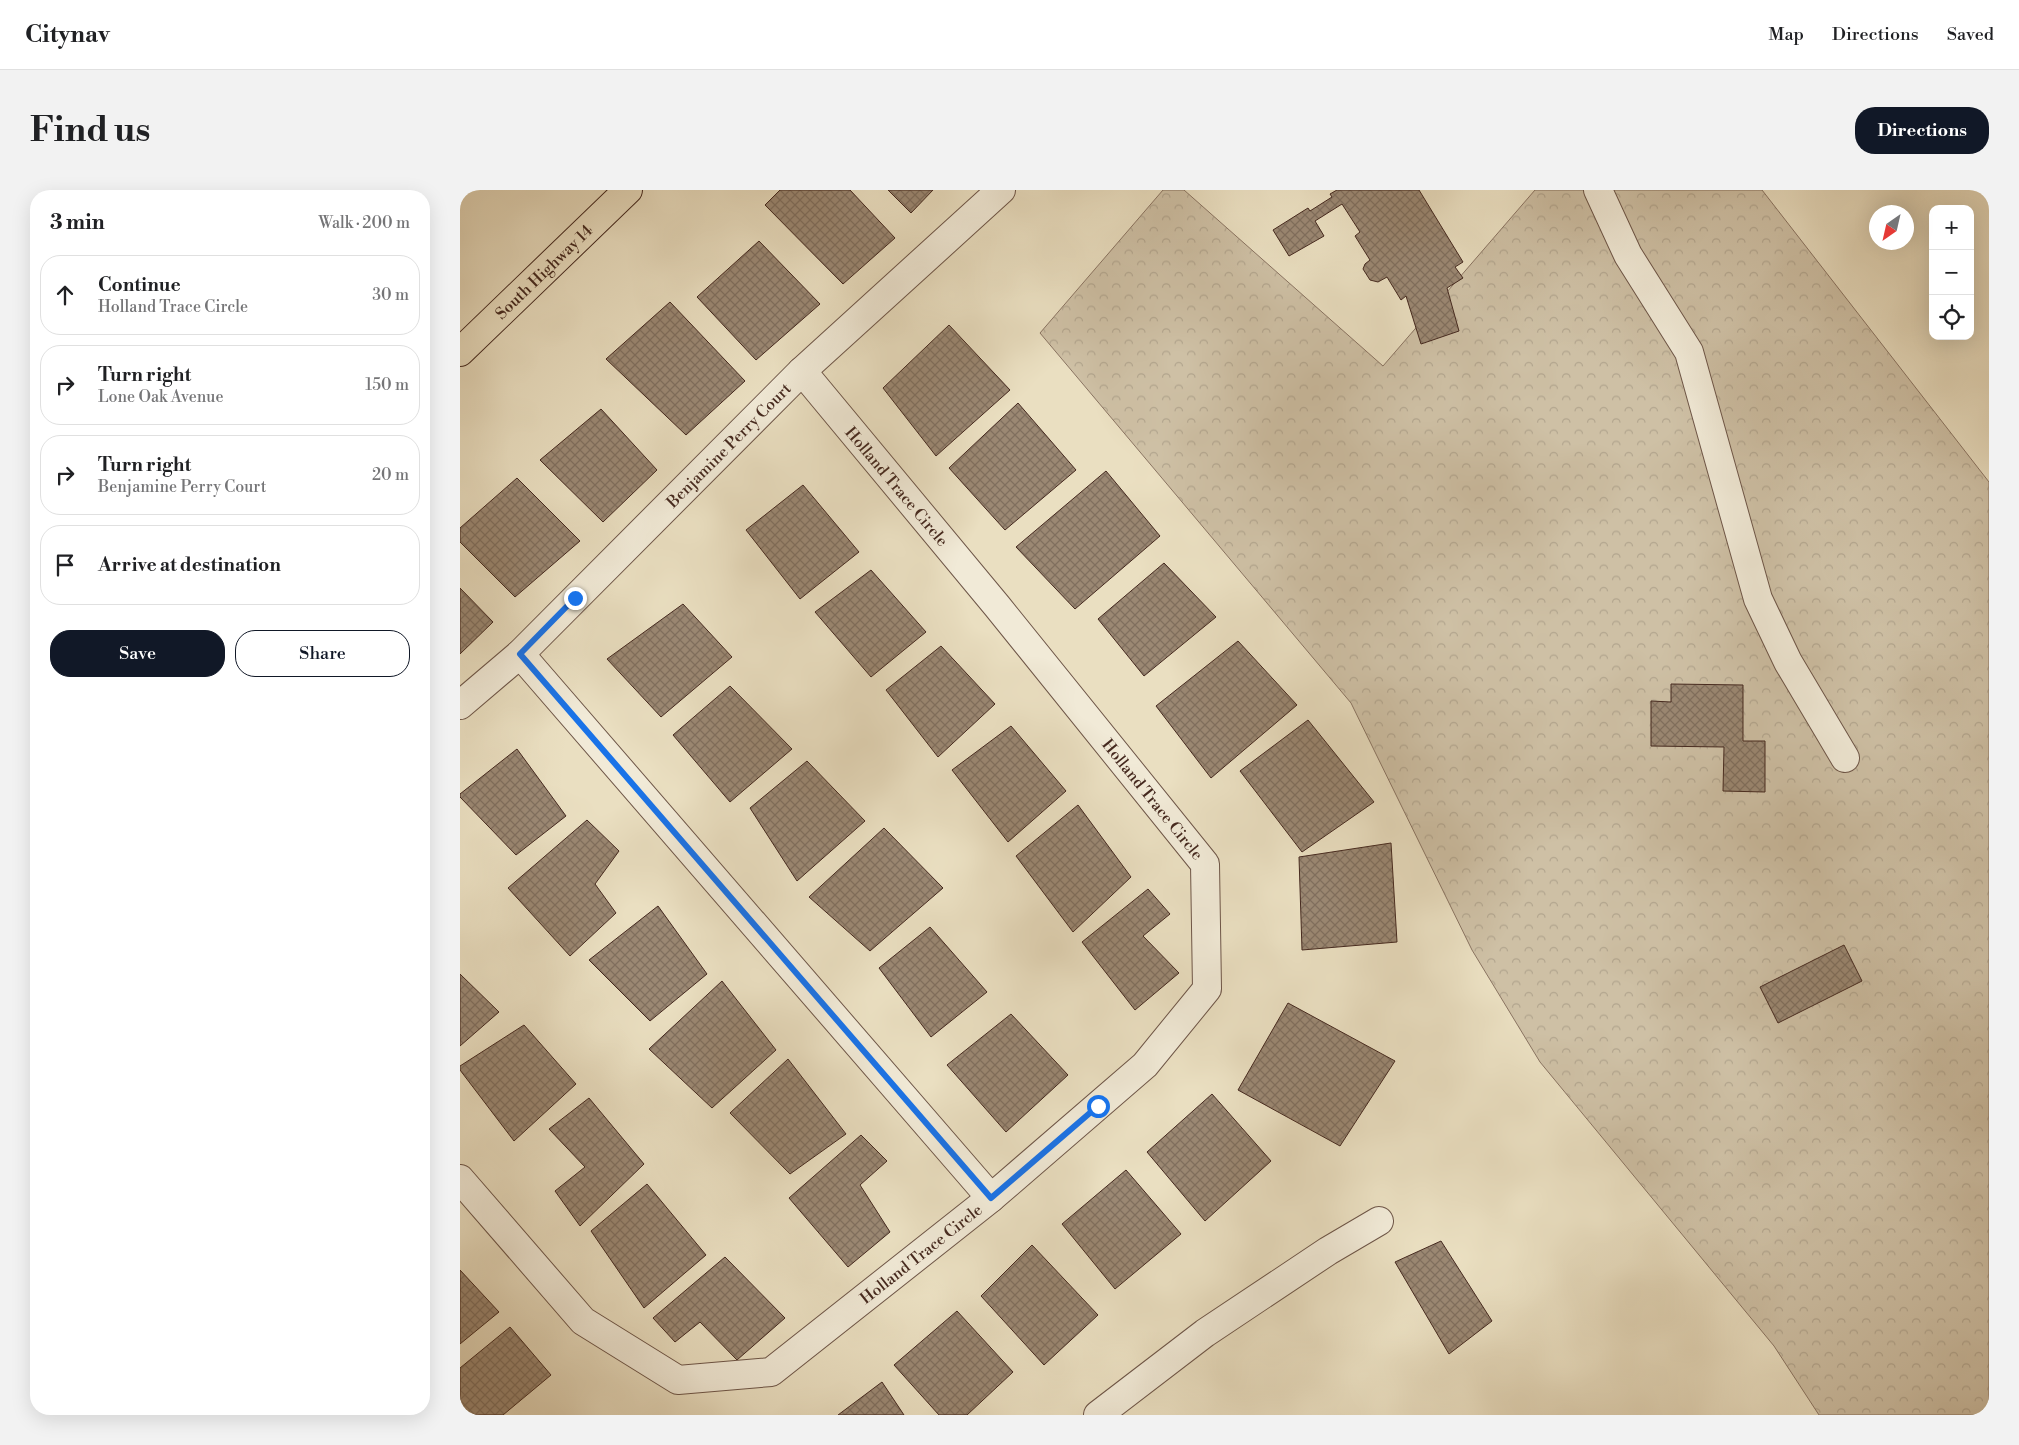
<!DOCTYPE html>
<html lang="en">
<head>
<meta charset="utf-8">
<style>
  body { margin:0; font-family:"Libre Bodoni",serif; background:#f2f2f2; color:#202124 }
  .controls { position:absolute; right:15px; top:15px; display:grid; overflow:hidden; border-radius:10px; box-shadow:0 5px 20px #0002 }
  .controls button { width:45px; height:45px; display:grid; place-items:center; padding:0; border:0; border-bottom:1px solid #e0e0e0; background:#fff; color:#202124; font:25px sans-serif }
  .compass { position:absolute; left:1409px; top:15px; width:45px; height:45px; border-radius:50%; background:#fff; box-shadow:0 5px 20px #0002; rotate:214deg }
  .stop { position:absolute; width:15px; height:15px; margin:-11px; border:4px solid #1a73e8; border-radius:50%; background:#fff }
  .stop.end { background:#1a73e8; border-color:#fff; box-shadow:0 1px 5px #0008 }
  .list { margin:0; padding:0; list-style:none }
  h2 { display:flex; justify-content:space-between; align-items:center; height:65px; margin:0; padding:0 20px; font-size:21px }
  h2 small { font-size:16px; font-weight:400; color:#757577 }
  .list li { display:grid; grid-template-columns:32px 1fr auto; gap:15px; align-items:center; box-sizing:border-box; height:80px; margin:0 10px 10px; padding:0 10px; border:1px solid #e0e0e0; border-radius:20px }
  .list b { display:block; font-size:19px; white-space:nowrap }
  .list p { margin:0; font-size:16px; white-space:nowrap; color:#757577 }
  .list em { font-size:16px; font-style:normal; color:#757577 }
  .actions { display:flex; gap:10px; padding:15px 20px }
  .actions a { flex:1; padding:11px 0; border:1px solid #111827; border-radius:20px; text-align:center; font-size:18px; color:#111827 }
  .actions .main { background:#111827; color:#fff }
  .icon { flex:none; width:28px; height:28px; fill:none; stroke:currentColor; stroke-width:2; stroke-linecap:round; stroke-linejoin:round }
  .map { position:relative; flex:none; width:1529px; height:1225px; overflow:hidden; border-radius:20px }
  header { display:flex; align-items:center; gap:30px; box-sizing:border-box; height:70px; padding:0 25px; background:#fff; border-bottom:1px solid #e0e0e0 }
  header strong { font-size:24px }
  nav { display:flex; gap:28px; margin-inline-start:auto; font-size:18px }
  .intro { display:flex; align-items:center; justify-content:space-between; box-sizing:border-box; height:120px; padding:0 30px }
  h1 { margin:0; font-size:35px }
  .button { padding:12px 22px; border-radius:20px; background:#111827; color:#fff; font-size:18px; font-weight:700 }
  main { display:flex; gap:30px; padding:0 30px }
  aside { flex:1; background:#fff; border-radius:20px; box-shadow:0 5px 20px #0002 }
  .map>svg:first-child { display:block }
  .forest { fill:url(#forest-crowns); stroke:#8a7462 }
  .building { fill:url(#building-cross-hatch); stroke:#45291f }
  .lines { fill:none; stroke-linecap:round; stroke-linejoin:round }
  .minor-casing { stroke:#6e5648; stroke-width:30 }
  .major-casing { stroke:#45291f; stroke-width:30 }
  .minor { stroke:#f1ead7; stroke-width:28 }
  .major { stroke:#eadfc1; stroke-width:28 }
  .route { stroke:#1a73e8; stroke-width:6 }
  .labels { text-anchor:middle; stroke-width:4; stroke-linejoin:round; paint-order:stroke }
  .street-label { font-size:16px; fill:#45291f; stroke:#f1ead7 }
</style>
</head>
<body>
<header>
<strong>Citynav</strong>
<nav><a>Map</a><a>Directions</a><a>Saved</a></nav>
</header>
<div class="intro"><h1>Find us</h1><a class="button">Directions</a></div>
<main>
<aside>
<h2>3 min<small>Walk · 200 m</small></h2>
<ul class="list">
<li><svg class="icon" aria-label="ahead" viewBox="0 0 24 24"><path d="M12 20V5M6 11l6-6 6 6"/></svg><div><b>Continue</b><p>Holland Trace Circle</p></div><em>30 m</em></li>
<li><svg class="icon" aria-label="right" viewBox="0 0 24 24"><path d="M7 20v-9h11M14 6l5 5-5 5"/></svg><div><b>Turn right</b><p>Lone Oak Avenue</p></div><em>150 m</em></li>
<li><svg class="icon" aria-label="right" viewBox="0 0 24 24"><path d="M7 20v-9h11M14 6l5 5-5 5"/></svg><div><b>Turn right</b><p>Benjamine Perry Court</p></div><em>20 m</em></li>
<li><svg class="icon" aria-label="arrive" viewBox="0 0 24 24"><path d="M6 21V4h12l-3 4 3 4H6"/></svg><div><b>Arrive at destination</b></div></li>
</ul>
<div class="actions"><a class="main">Save</a><a>Share</a></div>
</aside>
<div class="map">
<svg width="1529" height="1225" viewBox="0 0 1529 1225">
  <defs>
    <pattern id="forest-crowns" width="20" height="18" patternUnits="userSpaceOnUse" patternTransform="scale(1.25)"><rect width="20" height="18" fill="#cec0a5"/><path d="M2 6a3 3 0 1 1 6 0M12 15a3 3 0 1 1 6 0" fill="none" stroke="#b2a58e"/></pattern>
    <pattern id="building-cross-hatch" width="8" height="8" patternUnits="userSpaceOnUse" patternTransform="scale(1.25)"><rect width="8" height="8" fill="#9b8873"/><path d="M0 0l8 8M0 8l8-8" fill="none" stroke="#806f5e"/></pattern>
  </defs>
  <rect width="100%" height="100%" fill="#eadfc1"/>
  <filter id="stains"><feTurbulence type="fractalNoise" baseFrequency=".004" numOctaves="4"/><feColorMatrix values="0 0 0 0 .2 0 0 0 0 .09 0 0 0 0 .02 0 0 0 .5 -.17"/></filter>
  <radialGradient id="worn" r=".72"><stop offset=".6" stop-color="#630" stop-opacity="0"/><stop offset="1" stop-color="#630" stop-opacity=".3"/></radialGradient>
  <polygon class="forest" points="703,0 724,0 923,176 1075,0 1302,0 1529,292 1529,1225 1359,1225 1314,1156 1080,872 1012,760 891,513 580,143"/>
  <g class="building">
    <polygon points="320,0 390,0 435,48 383,94 305,15"/>
    <polygon points="428,0 473,0 451,23"/>
    <polygon points="877,0 959,0 1003,72 995,77 1003,88 987,98 999,141 961,154 946,106 941,110 927,87 918,92 910,90 903,79 905,74 910,70 895,46 900,42 882,14 855,31 864,46 829,66 813,40 848,18 850,21 872,7 870,4"/>
    <polygon points="299,51 360,114 296,170 237,107"/>
    <polygon points="210,112 285,191 226,245 146,169"/>
    <polygon points="489,135 550,200 476,266 423,198"/>
    <polygon points="558,213 616,280 545,340 489,278"/>
    <polygon points="141,219 197,280 143,332 80,270"/>
    <polygon points="646,281 700,346 615,419 556,357"/>
    <polygon points="57,288 120,351 55,407 0,352 0,338"/>
    <polygon points="343,295 399,362 340,409 286,340"/>
    <polygon points="704,373 756,427 684,486 638,429"/>
    <polygon points="411,380 466,442 411,487 355,422"/>
    <polygon points="0,398 33,432 0,464"/>
    <polygon points="223,414 272,467 201,527 147,469"/>
    <polygon points="778,451 837,515 751,588 696,516"/>
    <polygon points="481,456 535,514 478,567 426,500"/>
    <polygon points="1211,494 1283,495 1283,551 1305,551 1305,602 1263,601 1264,557 1191,556 1191,511 1211,512"/>
    <polygon points="270,496 332,559 270,612 213,545"/>
    <polygon points="848,530 914,612 842,662 780,581"/>
    <polygon points="551,536 606,601 548,652 492,580"/>
    <polygon points="57,559 106,626 56,665 0,607 0,604"/>
    <polygon points="347,571 405,631 337,691 290,618"/>
    <polygon points="618,615 671,687 613,742 556,666"/>
    <polygon points="127,630 159,661 135,694 156,723 110,766 48,698"/>
    <polygon points="424,638 483,698 410,761 349,707"/>
    <polygon points="931,653 937,752 842,760 839,667"/>
    <polygon points="688,699 710,724 683,746 719,783 675,820 622,752"/>
    <polygon points="198,716 247,784 190,831 129,770"/>
    <polygon points="470,737 527,802 471,847 419,778"/>
    <polygon points="1384,755 1402,791 1318,833 1300,797"/>
    <polygon points="0,784 39,822 0,856"/>
    <polygon points="262,791 316,860 252,918 189,859"/>
    <polygon points="828,813 935,871 880,956 778,900"/>
    <polygon points="551,824 608,885 546,942 487,875"/>
    <polygon points="64,835 116,894 54,951 0,880 0,876"/>
    <polygon points="328,869 386,944 330,984 270,923"/>
    <polygon points="752,904 811,971 745,1031 687,962"/>
    <polygon points="129,908 184,974 120,1036 95,1001 125,977 89,939"/>
    <polygon points="401,945 427,971 400,995 430,1042 388,1077 329,1008"/>
    <polygon points="666,980 721,1044 655,1099 602,1034"/>
    <polygon points="187,994 246,1065 184,1118 131,1041"/>
    <polygon points="981,1051 1032,1131 989,1164 935,1072"/>
    <polygon points="572,1055 638,1125 584,1175 521,1106"/>
    <polygon points="265,1067 325,1128 277,1170 240,1132 215,1152 193,1128"/>
    <polygon points="0,1080 39,1122 0,1154"/>
    <polygon points="497,1121 553,1182 507,1225 479,1225 434,1175"/>
    <polygon points="50,1137 91,1185 43,1225 0,1225 0,1178"/>
    <polygon points="422,1192 444,1225 378,1225"/>
  </g>
  <g class="lines">
    <g class="minor-casing">
      <g id="minor">
        <polyline points="1138,0 1168,65 1229,162 1298,409 1328,472 1385,568"/>
        <polyline points="60,464 531,1008"/>
        <path id="s1" d="M0,515L60,464L342,181L541,0"/>
        <path id="s2" d="M0,989L123,1131L218,1190L311,1182L531,1008L685,875L747,799L745,674L537,416L342,181"/>
        <polyline points="638,1225 745,1143 868,1061 919,1031"/>
      </g>
    </g>
    <g class="major-casing">
      <g id="major">
        <path id="s3" d="M0,162L168,0"/>
      </g>
    </g>
    <use href="#minor" class="minor"/>
    <use href="#major" class="major"/>
  </g>
  <g class="lines">
    <polyline class="route" points="115,408 60,464 531,1008 638,916"/>
  </g>
  <g class="labels">
    <g class="street-label">
      <text dy="6" stroke="none"><textPath href="#s3" startOffset="116">South Highway 14</textPath></text>
      <text dy="6" stroke="none"><textPath href="#s1" startOffset="374">Benjamine Perry Court</textPath></text>
      <text transform="translate(437 296) rotate(50)" y="6">Holland Trace Circle</text>
      <text transform="translate(693 609) rotate(51)" y="6">Holland Trace Circle</text>
      <text dy="6" stroke="none"><textPath href="#s2" startOffset="584">Holland Trace Circle</textPath></text>
    </g>
  </g>
  <rect width="100%" height="100%" filter="url(#stains)"/>
  <rect width="100%" height="100%" fill="url(#worn)"/>
</svg>
<div class="controls">
<button>+</button>
<button>−</button>
<button><svg class="icon" aria-label="locate" viewBox="0 0 24 24"><circle cx="12" cy="12" r="6"/><path d="M12 2v4M12 18v4M2 12h4M18 12h4"/></svg></button>
</div>
<svg class="compass" viewBox="-18 -18 36 36"><path d="M0-13l5 13h-10z" fill="#e53935"/><path d="M0 13l5-13h-10z" fill="#757577"/></svg>
<div class="stop" style="left:638px;top:916px"></div>
<div class="stop end" style="left:115px;top:408px"></div>
</div>
</main>
</body>
</html>
